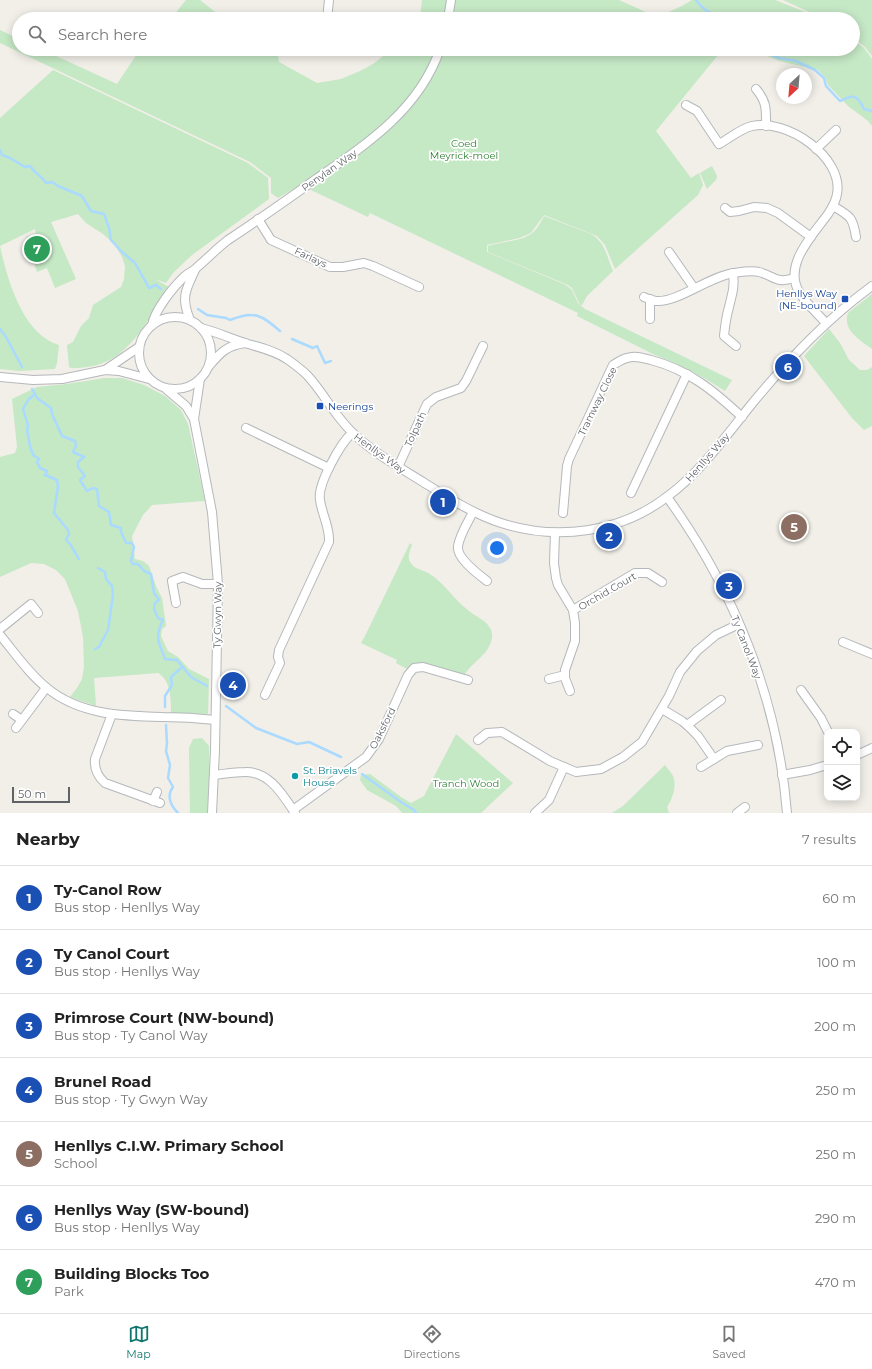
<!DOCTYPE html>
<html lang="en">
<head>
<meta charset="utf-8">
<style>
  body { margin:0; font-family:Montserrat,sans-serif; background:#f2f2f2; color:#222 }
  .controls { position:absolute; right:12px; bottom:12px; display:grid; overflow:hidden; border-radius:8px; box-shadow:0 2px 10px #0003 }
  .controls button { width:36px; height:36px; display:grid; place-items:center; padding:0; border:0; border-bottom:1px solid #e0e0e0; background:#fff; color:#222; font:20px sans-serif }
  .compass { position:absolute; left:776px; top:68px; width:36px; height:36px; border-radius:50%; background:#fff; box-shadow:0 2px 10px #0003; rotate:206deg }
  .scale { position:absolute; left:12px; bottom:10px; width:58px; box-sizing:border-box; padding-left:4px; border:2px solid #5f6368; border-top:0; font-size:11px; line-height:14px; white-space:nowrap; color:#5f6368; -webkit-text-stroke:3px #fff; paint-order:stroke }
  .you { position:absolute; left:497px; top:548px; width:14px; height:14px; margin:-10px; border:3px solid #fff; border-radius:50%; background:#1a73e8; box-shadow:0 0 0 6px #1a73e833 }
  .badge { display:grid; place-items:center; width:26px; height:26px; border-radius:50%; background:#0f766e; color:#fff; font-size:13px; font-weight:700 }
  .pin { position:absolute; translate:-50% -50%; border:2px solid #fff; box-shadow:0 1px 4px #0006 }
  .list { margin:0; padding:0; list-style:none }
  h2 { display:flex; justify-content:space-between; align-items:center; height:52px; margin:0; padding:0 16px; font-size:17px }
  h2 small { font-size:13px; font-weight:400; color:#767676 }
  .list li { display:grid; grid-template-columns:26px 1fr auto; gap:12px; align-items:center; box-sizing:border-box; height:64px; padding:0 16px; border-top:1px solid #e0e0e0 }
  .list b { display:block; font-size:15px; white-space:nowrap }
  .list p { margin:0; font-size:13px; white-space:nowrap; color:#767676 }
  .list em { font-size:13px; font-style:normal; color:#767676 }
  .icon { flex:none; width:22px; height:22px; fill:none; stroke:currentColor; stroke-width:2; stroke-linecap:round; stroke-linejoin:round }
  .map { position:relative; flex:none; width:872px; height:813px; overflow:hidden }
  .search { position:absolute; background:#fff; box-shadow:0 2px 10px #0003; left:12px; right:12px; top:12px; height:44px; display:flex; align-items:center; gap:10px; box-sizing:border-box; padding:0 14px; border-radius:22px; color:#767676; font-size:15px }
  .sheet { height:500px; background:#fff }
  nav { display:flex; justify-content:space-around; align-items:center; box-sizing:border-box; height:56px; border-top:1px solid #e0e0e0; background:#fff; font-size:11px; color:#767676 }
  nav a { display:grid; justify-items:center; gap:2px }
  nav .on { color:#0f766e }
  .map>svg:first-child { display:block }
  .green { fill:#c5e8c5 }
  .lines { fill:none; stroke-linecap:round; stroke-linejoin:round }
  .stream { stroke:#aadaff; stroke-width:2.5 }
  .minor-casing { stroke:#b5b8bc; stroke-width:10 }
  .minor { stroke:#fff; stroke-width:8 }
  .transit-dot { fill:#1a4fb4; stroke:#fff; stroke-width:1.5 }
  .culture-dot { fill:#0f9aa8; stroke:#fff; stroke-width:1.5 }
  .labels { text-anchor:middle; stroke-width:3.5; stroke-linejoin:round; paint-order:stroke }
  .park-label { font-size:10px; fill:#348238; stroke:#fff }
  .street-label { font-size:10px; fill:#5f6368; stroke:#fff }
  .transit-label { font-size:10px; fill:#164399; stroke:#fff; text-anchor:end }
  .culture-label { font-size:10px; fill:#0d838f; stroke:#fff; text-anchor:start }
</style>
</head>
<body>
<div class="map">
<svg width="872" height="813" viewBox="0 0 872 813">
  <rect width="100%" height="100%" fill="#f1efe8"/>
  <g class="green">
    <polygon points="186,0 200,0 224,19 171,19"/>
    <polygon points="422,0 619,0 657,17 682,6 692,0 775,0 808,13 821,19 420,19"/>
    <polygon points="783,0 872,0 872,56 865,47 853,38 853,19 824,19"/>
    <path d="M0,30L19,39V49H41L117,84L137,54L134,49H277L279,62L317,83L341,79L360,71L373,64L392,49H724L718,55L656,131L691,178L699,173L703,185L698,195L615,269L605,245L597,236L544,215L531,233L519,238L487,245V252L566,285L572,290L578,303L580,305L572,288L568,285L488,252V246C502,241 519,242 531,234C537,230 541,222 544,216L591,234C605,242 607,257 613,271L587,296L582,305H580L585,309L732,380L725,391L704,378L677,364L655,355L577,316L578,313L370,213L368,217L313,191L302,184L278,198L271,193V178L250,162L0,43Z"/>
    <polygon points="853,40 864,48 872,59 872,126 868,121 848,106 828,85 825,77 818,70 779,61 751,49 853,49"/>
    <path d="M53,70L248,163L268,178L269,199L192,255L173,273L166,283L155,279L169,287C148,319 129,362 87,367C81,367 74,370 69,367L67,345L73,342L81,326L89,318L93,305L121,287L124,279L125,266L122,257L115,245L103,234L86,223L78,214L51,222L37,228L51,222L76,279L55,288L47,268L37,272L26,237L36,233L35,229L0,246C7,279 23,335 59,345L57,363L55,369L19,371L0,369V118Z"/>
    <polygon points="712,166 717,176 716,180 707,189 700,173"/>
    <path d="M872,294V349C860,340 842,330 848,313Z"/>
    <polygon points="829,329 840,343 849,360 860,370 867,370 872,367 872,426 864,430 852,418 804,356"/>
    <path d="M104,378H122L144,385L165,396L181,410L188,424L205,501L152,505L143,515L132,536L135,559L143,561L149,566L156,586L162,598L166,626L162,629L161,636L168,651L178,657L189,669L209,679L208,714L171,713C171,700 171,680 158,673L94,678L96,706L70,697L77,688L82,679L84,667L83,637L78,611L65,579L56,570L44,564L31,563L0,577V457L15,453L17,447L12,399L37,387L67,384Z"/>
    <path d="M410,543L412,545C410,550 407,557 410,562C415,570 421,569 428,573C444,582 454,600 469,611C475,616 486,620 490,628C492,630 492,634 492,637C490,655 472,661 464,676L420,663L411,665L407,669L396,663L397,660L361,643L365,636Z"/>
    <polygon points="456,734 513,783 481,813 402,813 396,806 367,790 360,780 361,775 370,774 401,797 411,803 424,796"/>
    <polygon points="202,738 209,746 209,790 207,813 190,813 189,748 193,739"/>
    <path d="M665,765C667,768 671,772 673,776C677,785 673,798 667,807L669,813H612L623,806Z"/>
  </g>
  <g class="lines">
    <g class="stream">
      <path d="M696,0C706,14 712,12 726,19"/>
      <path d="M759,49L779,58L796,61L815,70L824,78L826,86L840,101C855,94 857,95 864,109L872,111"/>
      <path d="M0,150L2,155L10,158L25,167L30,166C35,174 41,175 46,183L52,182L58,186L82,196L91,211L104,214L109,228L111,240L121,251L135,263L149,288L156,285L161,289"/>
      <path d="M198,309L207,315L226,318L230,320C255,310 261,315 280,331"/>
      <polyline points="0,329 6,337 22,367"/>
      <polyline points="292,339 313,348 317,346 325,363 331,361"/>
      <path d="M32,389L37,398L51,408L52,414L62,436L75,441L76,446L73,452L84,457L78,462V467L85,476L80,480L87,491L93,488L97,489L99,506L109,512L111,525L121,528V532L126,543H132L134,547L131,561L133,564H138L144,571L151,574L154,593L159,600L155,603L154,609L158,618L163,620C154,638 159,642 165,659L177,660L191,677L207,686"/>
      <path d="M35,394L28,400L23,409L28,425L27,430L30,446L33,455L39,459L37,462L40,468L47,471L45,475L57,480L58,486L54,513L68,530L69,534L66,540C73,545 74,553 79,559"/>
      <polyline points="95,649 99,647 108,630 113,595 112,586 106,579 105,572 98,568"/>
      <polyline points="226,706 256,728 297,744 309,742 341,757"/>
      <polyline points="165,707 165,696 172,685 171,677 182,667"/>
      <path d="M166,725L167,744L166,751L170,765L168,778L173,787C166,796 171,806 178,813"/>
      <polyline points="362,774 401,802 414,810 416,813"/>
    </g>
    <g class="minor-casing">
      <g id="minor">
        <polyline points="327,19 329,0"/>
        <polyline points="448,19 451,0"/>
        <path d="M756,89C767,102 766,109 766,126"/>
        <path d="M686,105L697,111L719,144C730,138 740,129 752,126C786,118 844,157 837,194C836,201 832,208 828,214C812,236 781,267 801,295C808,305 818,314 826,323"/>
        <polyline points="816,149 836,130"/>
        <path d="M833,206C850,216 853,217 856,237"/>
        <polyline points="725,208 730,212 739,211 754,207 767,208 778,213 811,237"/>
        <polyline points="258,219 271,240 330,267 343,267 364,263 373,266 419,287"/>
        <polyline points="669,252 694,288"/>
        <path d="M733,273C735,287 732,294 729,307C726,317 725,326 724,336L736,346"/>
        <path d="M644,297C648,299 652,300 656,301C677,303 710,276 734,273C741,272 752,270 759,272C775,276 775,284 794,278"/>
        <circle cx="175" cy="353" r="36"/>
        <polyline points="650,319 650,299"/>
        <path d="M190,320C181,298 185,291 195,270"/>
        <path d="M152,325C155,310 173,287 185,276C188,273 192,272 195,269C206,260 216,249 228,240C258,220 287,200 316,179C367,144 419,110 440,49"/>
        <path d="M201,328C217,332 232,339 248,344C262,348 275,351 287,359C294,364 301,369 307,375C324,393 335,417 354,434C374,453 399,467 423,482C447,497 473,514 501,523C557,541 621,533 668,496C702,471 728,433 755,400C791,357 827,319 872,286"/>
        <path d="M209,366C221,352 226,346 245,343"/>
        <polyline points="105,370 139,347"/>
        <polyline points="0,377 33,380 62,379 105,370 119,371 149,379"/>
        <polyline points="200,379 194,419 212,512 218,584 215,750 212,813"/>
        <polyline points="166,389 186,406 194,419"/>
        <polyline points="246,428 329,468"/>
        <polyline points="398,467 427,404 436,397 461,388 466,381 483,346"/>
        <polyline points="631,493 687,374"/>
        <path d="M667,497C734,589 778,699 787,813"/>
        <path d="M473,512C468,522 460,534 458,546C456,558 478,574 487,581"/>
        <path d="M563,513L567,466L569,459L613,365C618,362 622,359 627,358C635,355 643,358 651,360C689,370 714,391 742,417"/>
        <polyline points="555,533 554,563 556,578 558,585 573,610 575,623 575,641 565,670 565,678 570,691"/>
        <polyline points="176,603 172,581 183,577 202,584 218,584"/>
        <polyline points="573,610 635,573 648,573 662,582"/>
        <polyline points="0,629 31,604 38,613"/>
        <path d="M0,635C15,653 29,674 47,688C80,715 122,716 163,717C181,717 198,718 215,720"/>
        <polyline points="843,642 872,654"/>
        <polyline points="549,679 565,675"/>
        <polyline points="801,690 821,718 828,732"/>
        <path d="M265,695L280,663L278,657L279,650L329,542C330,527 322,515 320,500C317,485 340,444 352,433"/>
        <polyline points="662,709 682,721 687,725 721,700"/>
        <polyline points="13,714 22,720"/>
        <path d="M112,714L95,759C94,769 97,776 105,783L160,803"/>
        <polyline points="687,725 698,736 714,759"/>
        <polyline points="16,728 46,688"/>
        <polyline points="478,740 487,733 502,732 550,761 576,772 601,769 623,757 642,742 669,696 680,672 697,651 716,635 739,624"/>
        <polyline points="857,755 872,748"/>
        <polyline points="701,767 727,751 758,745"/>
        <path d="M214,775C224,774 234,772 245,772C269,771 283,795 295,813"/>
        <polyline points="782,775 810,770 827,765"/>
        <polyline points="153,801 157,792"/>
        <polyline points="293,810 366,757 379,739 408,675 414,668 423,667 468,680"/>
        <polyline points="535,813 549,800 564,767"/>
        <polyline points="737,813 745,807"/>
      </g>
    </g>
    <use href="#minor" class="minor"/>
  </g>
  <g class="transit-dot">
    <rect x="841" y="295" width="8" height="8" rx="2"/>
    <rect x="316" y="402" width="8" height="8" rx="2"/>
  </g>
  <circle class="culture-dot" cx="295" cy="776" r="4"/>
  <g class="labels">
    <g class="park-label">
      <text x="464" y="147">Coed<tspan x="464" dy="12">Meyrick-moel</tspan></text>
      <text x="466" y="787">Tranch Wood</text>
    </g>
    <g class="street-label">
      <text transform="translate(329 170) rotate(-35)" y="4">Penylan Way</text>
      <text transform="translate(311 257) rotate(25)" y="4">Farlays</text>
      <text transform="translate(597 401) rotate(-64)" y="4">Tramway Close</text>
      <text transform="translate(415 429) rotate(-65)" y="4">Tolpath</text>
      <text transform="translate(380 453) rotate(36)" y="4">Henllys Way</text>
      <text transform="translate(707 457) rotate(-49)" y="4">Henllys Way</text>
      <text transform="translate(607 591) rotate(-30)" y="4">Orchid Court</text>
      <text transform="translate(217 615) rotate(-89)" y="4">Ty Gwyn Way</text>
      <text transform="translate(747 647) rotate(69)" y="4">Ty Canol Way</text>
      <text transform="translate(382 728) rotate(-63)" y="4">Oaksford</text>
    </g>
    <g class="transit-label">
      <text x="837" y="297">Henllys Way<tspan x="837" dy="12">(NE-bound)</tspan></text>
      <text x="328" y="410" text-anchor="start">Neerings</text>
    </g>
    <g class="culture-label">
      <text x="303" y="774">St. Briavels<tspan x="303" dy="12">House</tspan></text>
    </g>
  </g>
</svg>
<div class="controls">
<button><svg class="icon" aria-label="locate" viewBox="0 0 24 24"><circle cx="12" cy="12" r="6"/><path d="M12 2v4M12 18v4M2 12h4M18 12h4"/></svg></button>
<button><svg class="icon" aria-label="layers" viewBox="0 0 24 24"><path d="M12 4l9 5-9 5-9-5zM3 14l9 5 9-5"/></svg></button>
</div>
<svg class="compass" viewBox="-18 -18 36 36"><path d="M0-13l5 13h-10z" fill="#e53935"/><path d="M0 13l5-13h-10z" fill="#767676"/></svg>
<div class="scale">50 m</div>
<div class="you"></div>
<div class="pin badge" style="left:443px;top:502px;background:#1a4fb4">1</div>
<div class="pin badge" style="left:609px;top:536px;background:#1a4fb4">2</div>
<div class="pin badge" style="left:729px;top:586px;background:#1a4fb4">3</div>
<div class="pin badge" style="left:233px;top:685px;background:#1a4fb4">4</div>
<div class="pin badge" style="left:794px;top:527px;background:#8d6e63">5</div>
<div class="pin badge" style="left:788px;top:367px;background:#1a4fb4">6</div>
<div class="pin badge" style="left:37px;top:249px;background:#2e9e5b">7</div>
<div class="search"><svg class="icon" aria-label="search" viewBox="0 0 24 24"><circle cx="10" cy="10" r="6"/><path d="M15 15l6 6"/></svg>Search here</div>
</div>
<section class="sheet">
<h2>Nearby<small>7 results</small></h2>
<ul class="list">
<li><span class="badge" style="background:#1a4fb4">1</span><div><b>Ty-Canol Row</b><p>Bus stop · Henllys Way</p></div><em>60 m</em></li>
<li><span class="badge" style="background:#1a4fb4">2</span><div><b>Ty Canol Court</b><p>Bus stop · Henllys Way</p></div><em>100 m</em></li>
<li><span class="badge" style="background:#1a4fb4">3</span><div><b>Primrose Court (NW-bound)</b><p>Bus stop · Ty Canol Way</p></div><em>200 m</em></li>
<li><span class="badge" style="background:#1a4fb4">4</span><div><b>Brunel Road</b><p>Bus stop · Ty Gwyn Way</p></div><em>250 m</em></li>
<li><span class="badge" style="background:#8d6e63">5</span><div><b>Henllys C.I.W. Primary School</b><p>School</p></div><em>250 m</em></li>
<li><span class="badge" style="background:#1a4fb4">6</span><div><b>Henllys Way (SW-bound)</b><p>Bus stop · Henllys Way</p></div><em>290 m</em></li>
<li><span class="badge" style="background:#2e9e5b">7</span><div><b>Building Blocks Too</b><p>Park</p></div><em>470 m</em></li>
</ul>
</section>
<nav>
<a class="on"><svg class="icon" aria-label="map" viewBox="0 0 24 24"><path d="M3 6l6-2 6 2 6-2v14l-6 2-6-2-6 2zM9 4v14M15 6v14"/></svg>Map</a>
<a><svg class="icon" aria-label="directions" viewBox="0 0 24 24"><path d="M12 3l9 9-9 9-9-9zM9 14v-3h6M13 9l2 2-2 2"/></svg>Directions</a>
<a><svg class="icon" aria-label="saved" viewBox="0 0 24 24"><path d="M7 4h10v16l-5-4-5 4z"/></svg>Saved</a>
</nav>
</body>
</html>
